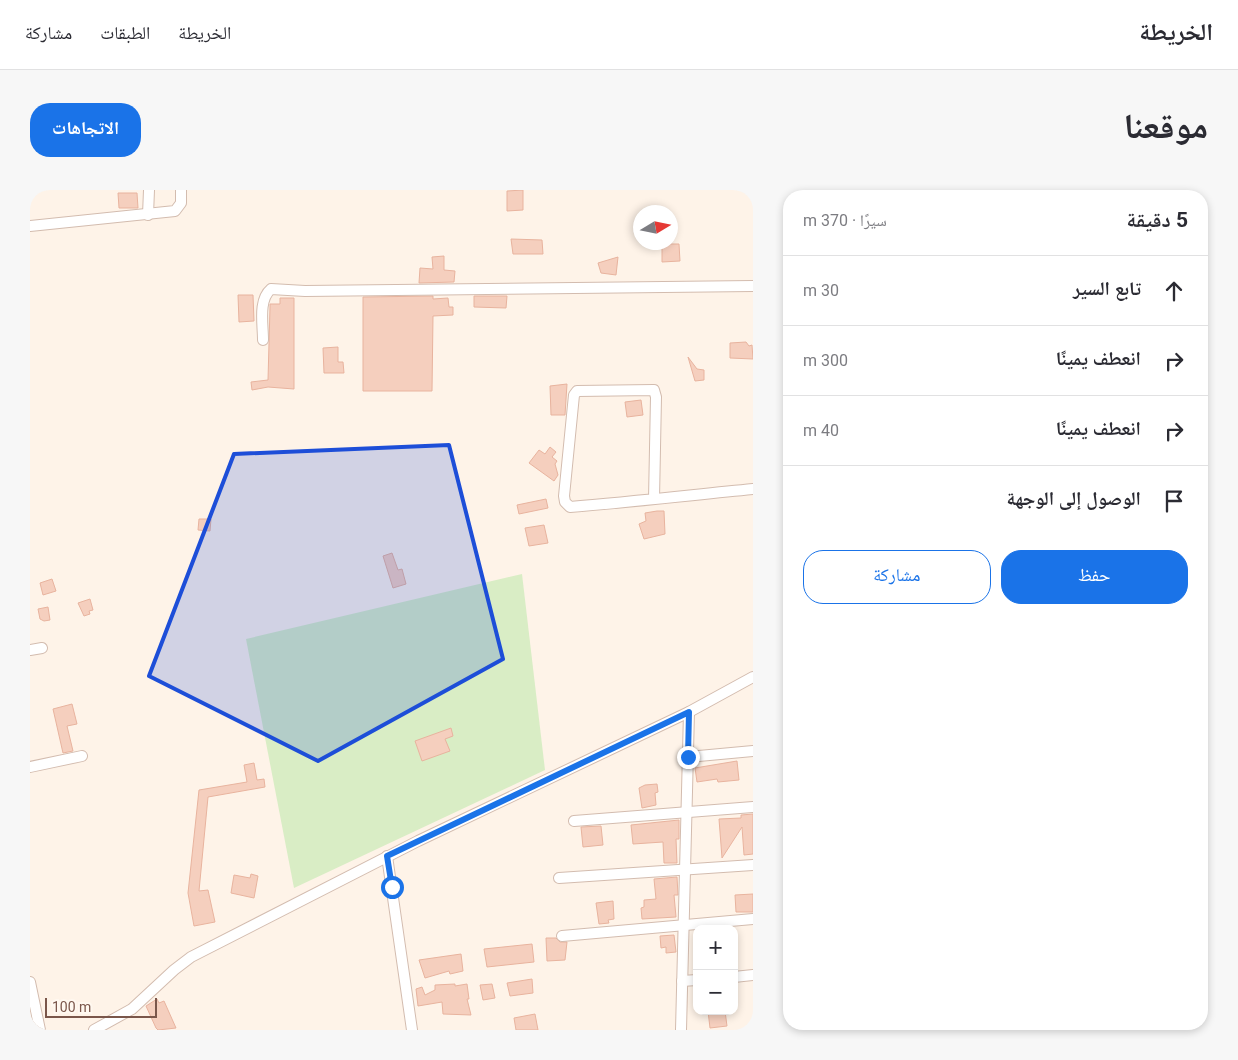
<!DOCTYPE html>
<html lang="ar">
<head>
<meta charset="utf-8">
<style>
  body { margin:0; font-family:Roboto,"Noto Naskh Arabic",sans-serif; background:#f7f7f7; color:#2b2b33; direction:rtl }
  .controls { position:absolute; right:15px; bottom:15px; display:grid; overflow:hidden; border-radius:10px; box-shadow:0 2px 8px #0003 }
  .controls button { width:45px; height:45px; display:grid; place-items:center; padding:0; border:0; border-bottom:1px solid #e1e1e2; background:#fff; color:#2b2b33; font:25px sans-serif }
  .compass { position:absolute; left:603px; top:15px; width:45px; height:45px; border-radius:50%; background:#fff; box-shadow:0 2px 8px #0003; rotate:80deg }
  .scale { position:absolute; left:15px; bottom:12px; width:112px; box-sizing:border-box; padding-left:5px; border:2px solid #7a564a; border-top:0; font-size:14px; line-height:18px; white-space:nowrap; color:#7a564a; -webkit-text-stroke:4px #fff8f0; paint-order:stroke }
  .stop { position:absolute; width:15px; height:15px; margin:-11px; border:4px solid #1a73e8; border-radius:50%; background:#fff }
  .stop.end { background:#1a73e8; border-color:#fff; box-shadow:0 1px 5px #0008 }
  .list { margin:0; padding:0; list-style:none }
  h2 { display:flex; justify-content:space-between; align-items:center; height:65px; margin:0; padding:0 20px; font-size:21px }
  h2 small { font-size:16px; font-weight:400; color:#7c7c81 }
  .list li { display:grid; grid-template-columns:32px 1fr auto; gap:15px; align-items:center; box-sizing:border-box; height:70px; padding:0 20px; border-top:1px solid #e1e1e2 }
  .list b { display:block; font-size:19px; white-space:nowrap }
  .list em { font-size:16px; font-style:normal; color:#7c7c81 }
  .actions { display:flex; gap:10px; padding:15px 20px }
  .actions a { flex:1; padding:11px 0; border:1px solid #1a73e8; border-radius:20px; text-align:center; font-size:18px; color:#1a73e8 }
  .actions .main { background:#1a73e8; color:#fff }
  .icon { flex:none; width:28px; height:28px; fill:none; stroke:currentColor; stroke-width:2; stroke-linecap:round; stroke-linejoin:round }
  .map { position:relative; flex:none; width:723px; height:840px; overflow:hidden; direction:ltr; border-radius:20px }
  header { display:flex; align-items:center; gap:30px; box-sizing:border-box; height:70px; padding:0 25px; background:#fff; border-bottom:1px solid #e1e1e2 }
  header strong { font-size:24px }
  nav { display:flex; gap:28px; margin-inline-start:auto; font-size:18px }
  .intro { display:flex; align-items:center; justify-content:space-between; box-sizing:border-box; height:120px; padding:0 30px }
  h1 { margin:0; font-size:35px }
  .button { padding:12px 22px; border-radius:20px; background:#1a73e8; color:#fff; font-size:18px; font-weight:700 }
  main { display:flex; gap:30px; padding:0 30px }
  aside { flex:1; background:#fff; border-radius:20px; box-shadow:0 2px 8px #0003 }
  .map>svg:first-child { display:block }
  .green { fill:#d9edc5 }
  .building { fill:#f5cfbe; stroke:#e8b39e }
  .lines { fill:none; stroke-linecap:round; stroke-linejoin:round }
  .minor-casing { stroke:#d3bcaf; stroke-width:12 }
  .minor { stroke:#fff; stroke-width:10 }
  .route { stroke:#1a73e8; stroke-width:6 }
  .marked { fill:#1d4ed8; fill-opacity:0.2; stroke:#1d4ed8; stroke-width:4; stroke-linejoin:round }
</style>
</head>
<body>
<header>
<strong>الخريطة</strong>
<nav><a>الخريطة</a><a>الطبقات</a><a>مشاركة</a></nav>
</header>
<div class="intro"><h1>موقعنا</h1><a class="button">الاتجاهات</a></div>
<main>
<aside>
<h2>5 دقيقة<small>سيرًا · 370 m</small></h2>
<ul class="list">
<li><svg class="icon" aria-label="ahead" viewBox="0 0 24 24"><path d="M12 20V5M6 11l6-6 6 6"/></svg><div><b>تابع السير</b></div><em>30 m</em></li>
<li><svg class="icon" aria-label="right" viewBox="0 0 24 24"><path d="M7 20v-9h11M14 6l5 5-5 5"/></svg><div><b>انعطف يمينًا</b></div><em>300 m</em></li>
<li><svg class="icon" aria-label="right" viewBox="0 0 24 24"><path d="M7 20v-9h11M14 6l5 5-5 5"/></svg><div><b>انعطف يمينًا</b></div><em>40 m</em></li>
<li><svg class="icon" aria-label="arrive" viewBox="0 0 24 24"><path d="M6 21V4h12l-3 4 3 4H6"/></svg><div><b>الوصول إلى الوجهة</b></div></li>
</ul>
<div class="actions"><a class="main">حفظ</a><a>مشاركة</a></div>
</aside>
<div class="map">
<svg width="723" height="840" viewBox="0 0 723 840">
  <rect width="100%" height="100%" fill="#fef3e8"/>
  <polygon class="green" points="492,384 515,580 264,698 216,449"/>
  <g class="building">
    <polygon points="493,0 493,20 477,21 477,1"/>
    <polygon points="88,3 107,3 108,18 89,18"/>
    <polygon points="481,49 512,50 513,64 483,64"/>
    <polygon points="632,54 649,54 650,71 632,72"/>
    <polygon points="414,66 414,80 425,81 424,92 389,93 390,78 403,79 402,67"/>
    <polygon points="588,67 586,85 571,83 568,73"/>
    <polygon points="208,105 223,105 224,131 209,132"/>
    <polygon points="403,106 403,109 418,108 419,117 423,117 423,125 403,126 402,201 333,201 333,107"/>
    <polygon points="444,106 477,106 476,118 444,117"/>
    <polygon points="250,108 264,108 264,199 238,197 222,200 221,192 238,190 240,117 240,114 250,114"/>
    <polygon points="716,152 719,156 722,155 723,169 700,168 700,153"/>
    <polygon points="308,157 308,172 313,172 314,183 294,183 293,158"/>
    <polygon points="658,167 667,179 674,180 674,190 665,191"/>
    <polygon points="537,194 535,225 521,225 520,196"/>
    <polygon points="611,210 613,225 597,227 595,212"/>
    <polygon points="520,257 526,262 522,267 527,271 525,274 528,285 524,291 499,273 509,260 515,264"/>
    <polygon points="516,309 518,318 489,324 487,315"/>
    <polygon points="627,321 634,321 635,344 614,349 609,334 616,331 615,323"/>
    <polygon points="169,329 181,329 180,341 168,340"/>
    <polygon points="514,335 518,353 499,356 495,338"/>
    <polygon points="362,363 368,380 372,379 376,394 363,398 353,366"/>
    <polygon points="22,389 26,401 13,405 10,393"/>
    <polygon points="60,409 63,420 59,421 60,424 54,426 48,413"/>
    <polygon points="18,417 20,430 14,431 10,429 8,419"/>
    <polygon points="42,514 47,534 37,536 43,561 33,563 23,519"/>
    <polygon points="421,538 423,546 415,549 420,561 392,571 385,551"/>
    <polygon points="707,571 709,590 688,592 687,589 667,592 665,578"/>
    <polygon points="224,573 227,590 234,589 235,597 178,607 169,701 178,700 185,732 164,736 158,703 169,600 217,592 214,575"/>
    <polygon points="627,594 628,602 625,603 626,615 612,618 609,598 615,595"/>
    <polygon points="723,624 723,664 714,665 712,637 692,668 689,629 711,628 711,625"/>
    <polygon points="649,630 649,649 646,649 647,673 634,673 633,652 603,654 601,635"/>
    <polygon points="571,636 573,655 553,657 551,637"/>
    <polygon points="221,684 228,686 224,708 201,703 204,685 220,688"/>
    <polygon points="647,687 648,705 644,705 646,727 612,729 611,718 614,717 614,710 626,709 624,689"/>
    <polygon points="723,704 723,722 706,722 705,705"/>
    <polygon points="583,711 584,729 578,730 579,733 569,734 566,713"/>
    <polygon points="644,745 646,762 636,763 636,757 631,758 630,746"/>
    <polygon points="516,748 526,748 530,752 537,752 535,770 517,771"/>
    <polygon points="502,754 504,772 457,777 454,759"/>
    <polygon points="431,764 433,781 420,784 419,781 395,788 389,770"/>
    <polygon points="502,789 503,803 480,806 477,793"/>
    <polygon points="425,794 425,796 437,794 439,809 437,809 441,825 413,824 412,812 388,816 386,799 392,797 395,805 405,800 405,795"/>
    <polygon points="462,794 465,808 453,810 450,795"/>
    <polygon points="127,809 129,813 134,811 146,838 128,840 126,838 116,816"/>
    <polygon points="678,821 695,821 697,836 680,838"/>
    <polygon points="505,824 508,840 486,840 484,828"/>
  </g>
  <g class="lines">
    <g class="minor-casing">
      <g id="minor">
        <polyline points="118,25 119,0"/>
        <polyline points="0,36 145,21 151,13 151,0"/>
        <path d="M233,150C233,134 228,110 241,99L275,101L723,96"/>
        <path d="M624,309L626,207L624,200L547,201L544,205L534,306L535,312L540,317C601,312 662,305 723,299"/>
        <polyline points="0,460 12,458"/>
        <polyline points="658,567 723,561"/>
        <polyline points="0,577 52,566"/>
        <polyline points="544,631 723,617"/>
        <polyline points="357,666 382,840"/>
        <polyline points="529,688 723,675"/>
        <polyline points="532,746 723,729"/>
        <polyline points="704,787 723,785"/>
        <polyline points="652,791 667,790"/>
        <polyline points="0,792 10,840"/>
        <polyline points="64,840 102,819 144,780 161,767 388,651 659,522 723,487"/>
        <polyline points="651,840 659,522"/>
      </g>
    </g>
    <use href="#minor" class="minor"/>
  </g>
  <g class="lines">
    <polyline class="route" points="362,697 357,666 659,522 658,567"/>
  </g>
  <path class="marked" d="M419,255L473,469L288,571L119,486L204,264Z"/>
</svg>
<div class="controls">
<button>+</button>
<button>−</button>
</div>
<svg class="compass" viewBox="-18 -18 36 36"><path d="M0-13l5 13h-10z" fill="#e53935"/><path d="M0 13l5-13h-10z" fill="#7c7c81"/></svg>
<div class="scale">100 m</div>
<div class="stop" style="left:362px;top:697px"></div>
<div class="stop end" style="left:658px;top:567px"></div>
</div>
</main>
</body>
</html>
